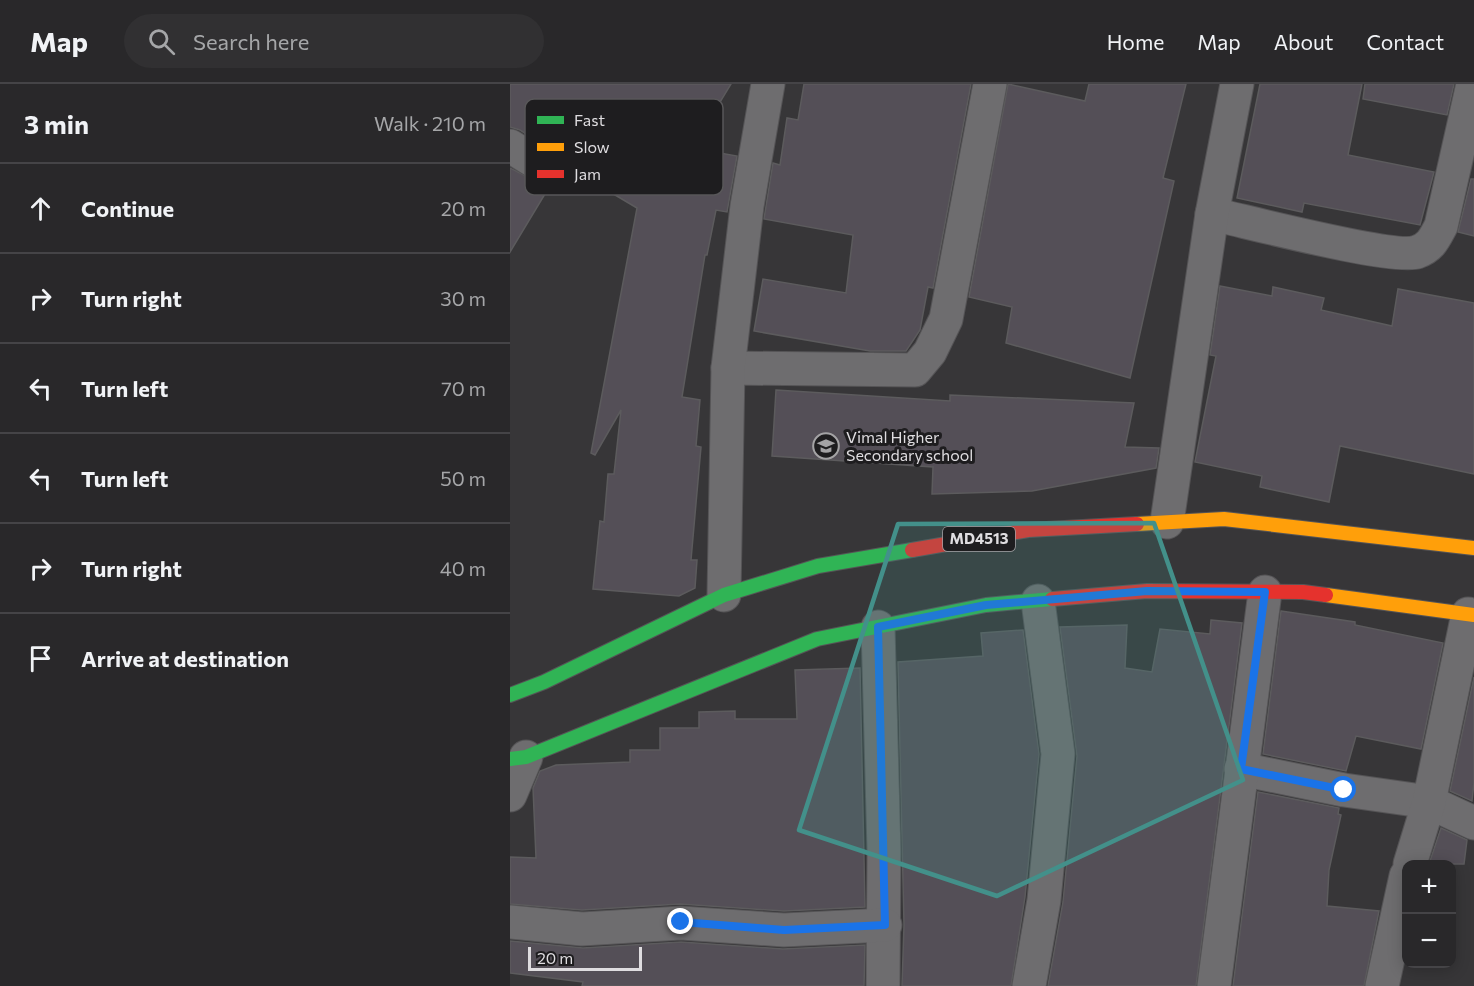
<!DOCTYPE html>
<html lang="en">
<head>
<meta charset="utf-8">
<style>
  body { margin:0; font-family:Commissioner,sans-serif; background:#313032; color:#f1f3f6 }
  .controls { position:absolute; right:18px; bottom:18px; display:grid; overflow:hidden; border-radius:12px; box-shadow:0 3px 15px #0003 }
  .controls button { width:54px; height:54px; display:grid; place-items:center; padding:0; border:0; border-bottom:2px solid #454447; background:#29282a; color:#f1f3f6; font:30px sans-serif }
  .scale { position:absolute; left:18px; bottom:15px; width:114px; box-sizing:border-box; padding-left:6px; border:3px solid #dfdde0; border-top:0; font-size:16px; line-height:21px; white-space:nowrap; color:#dfdde0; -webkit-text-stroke:4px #1e1d1f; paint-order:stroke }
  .stop { position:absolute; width:18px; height:18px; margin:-14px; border:4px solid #1a73e8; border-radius:50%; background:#fff }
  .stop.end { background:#1a73e8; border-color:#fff; box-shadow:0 2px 6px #0008 }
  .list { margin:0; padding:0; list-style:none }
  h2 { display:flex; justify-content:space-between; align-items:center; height:78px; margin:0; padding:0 24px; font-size:26px }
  h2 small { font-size:20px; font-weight:400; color:#a5a6a8 }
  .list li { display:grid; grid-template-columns:39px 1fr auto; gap:18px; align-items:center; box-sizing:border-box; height:90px; padding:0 24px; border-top:2px solid #454447 }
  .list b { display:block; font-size:22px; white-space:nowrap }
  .list em { font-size:20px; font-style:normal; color:#a5a6a8 }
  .icon { flex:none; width:33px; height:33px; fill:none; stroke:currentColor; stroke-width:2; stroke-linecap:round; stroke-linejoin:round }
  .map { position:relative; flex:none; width:964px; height:902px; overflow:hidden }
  header { display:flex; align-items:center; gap:36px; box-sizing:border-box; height:84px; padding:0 30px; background:#29282a; border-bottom:2px solid #454447 }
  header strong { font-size:28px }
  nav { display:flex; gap:33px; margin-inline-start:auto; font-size:21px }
  .search { width:420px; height:54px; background:#313032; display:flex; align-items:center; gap:15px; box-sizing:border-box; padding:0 21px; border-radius:33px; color:#a5a6a8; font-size:22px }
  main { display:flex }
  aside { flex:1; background:#29282a }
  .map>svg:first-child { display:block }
  .building { fill:#544f57; stroke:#5c5b5d; stroke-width:1.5 }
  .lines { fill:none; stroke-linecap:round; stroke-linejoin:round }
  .street-casing { stroke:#555456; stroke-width:35 }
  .fast-casing { stroke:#555456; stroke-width:16 }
  .slow-casing { stroke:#555456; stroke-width:16 }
  .jam-casing { stroke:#555456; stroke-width:16 }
  .street { stroke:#6e6d6f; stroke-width:33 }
  .fast { stroke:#30b455; stroke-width:14 }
  .slow { stroke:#ff9f0a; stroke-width:14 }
  .jam { stroke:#e5322d; stroke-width:14 }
  .route { stroke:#1a73e8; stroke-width:8 }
  .marked { fill:#43908a; fill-opacity:0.2; stroke:#43908a; stroke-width:4.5; stroke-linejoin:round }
  .labels { text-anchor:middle; stroke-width:6; stroke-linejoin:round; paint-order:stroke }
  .shield { fill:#1e1d1f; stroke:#a5a3a6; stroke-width:1.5 }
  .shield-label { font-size:15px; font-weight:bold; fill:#dfdde0 }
  .poi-label { font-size:16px; fill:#dfdde0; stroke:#1e1d1f; text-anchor:start }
  .key { fill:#1e1d1f; stroke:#585759; stroke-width:1.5 }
  .key-label { font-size:16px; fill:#dfdde0 }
</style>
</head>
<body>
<header>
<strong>Map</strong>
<div class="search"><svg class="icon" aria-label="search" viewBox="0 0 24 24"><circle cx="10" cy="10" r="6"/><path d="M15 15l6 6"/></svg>Search here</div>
<nav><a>Home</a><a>Map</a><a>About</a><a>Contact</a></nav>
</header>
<main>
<aside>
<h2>3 min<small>Walk · 210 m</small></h2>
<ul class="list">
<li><svg class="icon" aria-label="ahead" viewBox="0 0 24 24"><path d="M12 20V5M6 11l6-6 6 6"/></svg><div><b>Continue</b></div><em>20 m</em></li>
<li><svg class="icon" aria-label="right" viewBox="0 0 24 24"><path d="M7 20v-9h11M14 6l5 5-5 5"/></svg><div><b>Turn right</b></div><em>30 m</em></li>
<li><svg class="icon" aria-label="left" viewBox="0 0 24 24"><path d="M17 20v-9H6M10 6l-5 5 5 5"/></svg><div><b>Turn left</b></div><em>70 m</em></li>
<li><svg class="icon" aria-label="left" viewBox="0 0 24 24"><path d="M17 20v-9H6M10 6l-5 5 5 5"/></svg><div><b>Turn left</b></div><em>50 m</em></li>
<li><svg class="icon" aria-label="right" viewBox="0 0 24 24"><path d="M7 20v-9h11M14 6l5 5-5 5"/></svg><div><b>Turn right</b></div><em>40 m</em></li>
<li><svg class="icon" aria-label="arrive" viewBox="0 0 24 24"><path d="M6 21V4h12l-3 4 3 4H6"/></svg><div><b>Arrive at destination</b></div></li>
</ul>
</aside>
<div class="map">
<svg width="964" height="902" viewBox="0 0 964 902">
  <rect width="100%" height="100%" fill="#373638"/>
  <g class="building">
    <polygon points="0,0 221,0 182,64 227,72 217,128 206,126 197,171 195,171 172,313 190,316 186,362 191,363 181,476 187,476 185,504 169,512 83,505 90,437 94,438 98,390 104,390 111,326 85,371 81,369 127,124 53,80 0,168 0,84 27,98 36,95 42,89 46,79 43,70 37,63 10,46 0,43"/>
    <polygon points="294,0 461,0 423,204 418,203 410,246 396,267 360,267 244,247 253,195 336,209 343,151 254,135 263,79 270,81 277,34 288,36"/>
    <polygon points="498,0 575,17 579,0 676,0 653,94 664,97 620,294 496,259 502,223 459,213"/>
    <polygon points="750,0 852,0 838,71 924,88 910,141 794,119 792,128 727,114"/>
    <polygon points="855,0 944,0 937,31 853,15"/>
    <polygon points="961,95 964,95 964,152 948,148"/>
    <polygon points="710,202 762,212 763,203 814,214 811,226 882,242 888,205 964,219 964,390 830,362 819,418 750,403 752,392 685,378 706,272 700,271"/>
    <polygon points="266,306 440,317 440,311 624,319 615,363 649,364 646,384 522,407 422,410 423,383 262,372"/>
    <polygon points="771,527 845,538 845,541 933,559 911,665 846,652 836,687 753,670"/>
    <polygon points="701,536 732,539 686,902 538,902 553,818 567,672 550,543 617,541 615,584 642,588 650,545 700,550"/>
    <polygon points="513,546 529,670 515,813 501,902 392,902 394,841 388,578 473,572 471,549"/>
    <polygon points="350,584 355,823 274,827 170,820 72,826 0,820 0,773 26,774 23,704 30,687 46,681 120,678 120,666 150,666 150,644 189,644 189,628 225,627 225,635 287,635 285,586"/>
    <polygon points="964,593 964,698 962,717 940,707"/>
    <polygon points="748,708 829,724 828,730 831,731 819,786 817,822 869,827 854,902 723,902"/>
    <polygon points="931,744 957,756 954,780 919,780"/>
    <polygon points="0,857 73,864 171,858 273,865 355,861 354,902 72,902 73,898 0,889"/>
  </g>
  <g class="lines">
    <g class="street-casing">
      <g id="street">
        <polyline points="0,62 27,79"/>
        <path d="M702,130C735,137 883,176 907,168C921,163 924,155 931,142L963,0"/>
        <polyline points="218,284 405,286 420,268 436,235 480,0"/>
        <polyline points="657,438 702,130 727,0"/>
        <polyline points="214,511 218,284 237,122 258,0"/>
        <polyline points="368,543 374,768 373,902"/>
        <polyline points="731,685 834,706 919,718 964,739"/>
        <polyline points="0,711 16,673"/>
        <polyline points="900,780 919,718 958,530"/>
        <polyline points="0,838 72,845 171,839 274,846 375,841"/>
        <polyline points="519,902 534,816 548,670 528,517"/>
        <polyline points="704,902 755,508"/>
        <polyline points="872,902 896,792"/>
      </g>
    </g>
    <g class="fast-casing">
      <g id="fast">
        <polyline points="0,611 34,598 214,511 308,482 402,466"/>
        <polyline points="0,675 16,673 307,555 476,521 542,515"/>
      </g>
    </g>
    <g class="slow-casing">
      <g id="slow">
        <polyline points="627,440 714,435 964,464"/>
        <polyline points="816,511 964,531"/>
      </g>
    </g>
    <g class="jam-casing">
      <g id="jam">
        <polyline points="402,466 518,446 627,440"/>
        <polyline points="542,515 637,507 793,508 816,511"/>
      </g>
    </g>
    <use href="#street" class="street"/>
    <use href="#fast" class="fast"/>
    <use href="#slow" class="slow"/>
    <use href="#jam" class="jam"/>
  </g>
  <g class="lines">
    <polyline class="route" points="171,838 274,846 375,841 368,543 476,521 637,507 755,508 731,685 834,706"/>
  </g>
  <path class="marked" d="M644,439L733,696L487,812L289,746L388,440Z"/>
  <defs>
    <g id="school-ring" transform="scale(1.35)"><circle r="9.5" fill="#1e1d1f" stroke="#a4a3a5" stroke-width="1.5"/><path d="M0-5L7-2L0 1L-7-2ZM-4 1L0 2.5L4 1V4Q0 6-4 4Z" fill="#a4a3a5"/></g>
  </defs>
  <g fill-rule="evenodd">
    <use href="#school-ring" x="316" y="362"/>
  </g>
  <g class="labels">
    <rect class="shield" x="433" y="443" width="72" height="24" rx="4.5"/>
    <g class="shield-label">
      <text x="469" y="460">MD4513</text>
    </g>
    <g class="poi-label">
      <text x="336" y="359">Vimal Higher<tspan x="336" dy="18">Secondary school</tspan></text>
    </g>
  </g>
  <rect x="15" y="15" width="198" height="96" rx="9" class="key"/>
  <rect x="27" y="32" width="27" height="8" fill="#30b455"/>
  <rect x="27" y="59" width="27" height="8" fill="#ff9f0a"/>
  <rect x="27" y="86" width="27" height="8" fill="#e5322d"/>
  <g class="key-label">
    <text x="64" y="42">Fast</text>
    <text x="64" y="69">Slow</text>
    <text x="64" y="96">Jam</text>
  </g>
</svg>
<div class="controls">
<button>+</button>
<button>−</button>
</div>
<div class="scale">20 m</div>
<div class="stop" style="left:834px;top:706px"></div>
<div class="stop end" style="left:171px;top:838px"></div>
</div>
</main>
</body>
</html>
